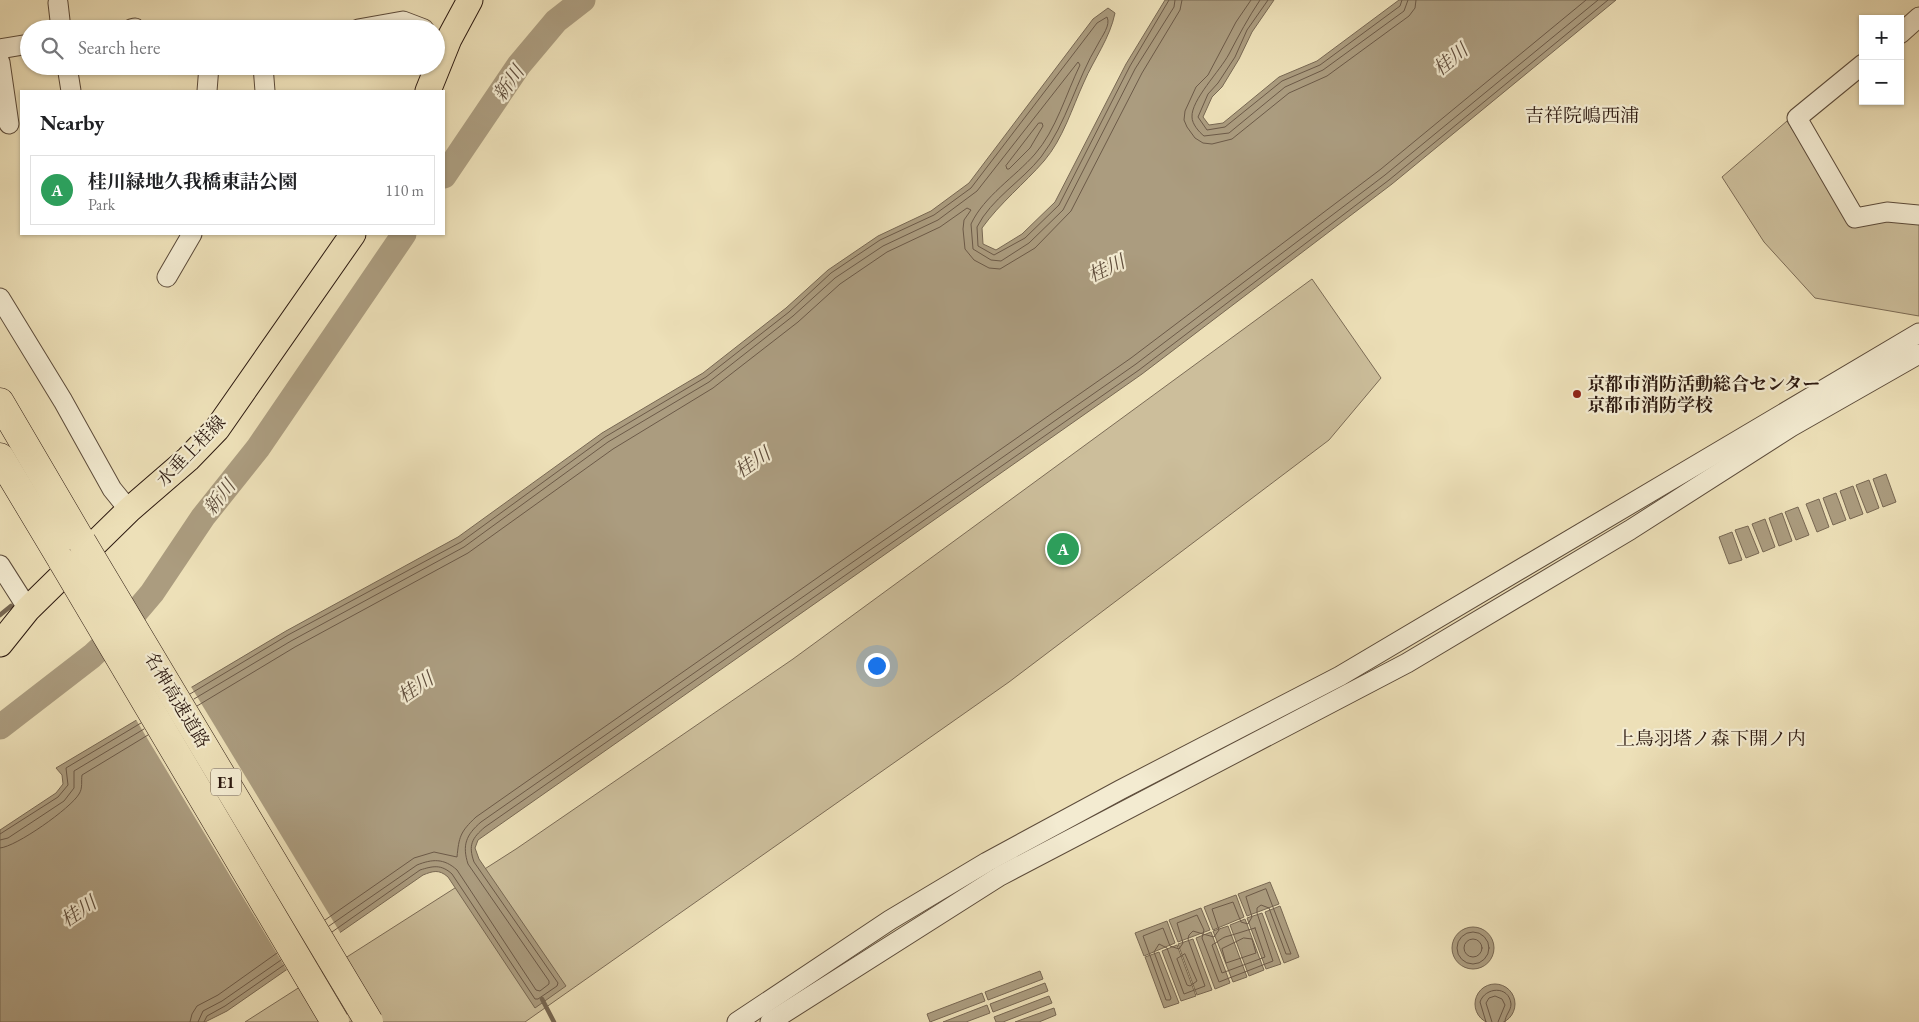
<!DOCTYPE html>
<html lang="en">
<head>
<meta charset="utf-8">
<style>
  body { margin:0; font-family:"EB Garamond","Noto Serif JP",serif; background:#f6f6f6; color:#202124 }
  .controls { position:absolute; right:15px; top:15px; display:grid; overflow:hidden; border-radius:0px; box-shadow:0 1px 4px #0004 }
  .controls button { width:45px; height:45px; display:grid; place-items:center; padding:0; border:0; border-bottom:1px solid #e0e0e0; background:#fff; color:#202124; font:25px sans-serif }
  .you { position:absolute; left:876px; top:665px; width:18px; height:18px; margin:-12px; border:4px solid #fff; border-radius:50%; background:#1a73e8; box-shadow:0 0 0 8px #1a73e833 }
  .badge { display:grid; place-items:center; width:32px; height:32px; border-radius:50%; background:#8f2418; color:#fff; font-size:16px; font-weight:700 }
  .pin { position:absolute; translate:-50% -50%; border:2px solid #fff; box-shadow:0 1px 5px #0006 }
  .list { margin:0; padding:0; list-style:none }
  h2 { display:flex; justify-content:space-between; align-items:center; height:65px; margin:0; padding:0 20px; font-size:21px }
  h2 small { font-size:16px; font-weight:400; color:#757577 }
  .list li { display:grid; grid-template-columns:32px 1fr auto; gap:15px; align-items:center; box-sizing:border-box; height:70px; margin:0 10px 10px; padding:0 10px; border:1px solid #e0e0e0; border-radius:0px }
  .list b { display:block; font-size:19px; white-space:nowrap }
  .list p { margin:0; font-size:16px; white-space:nowrap; color:#757577 }
  .list em { font-size:16px; font-style:normal; color:#757577 }
  .icon { flex:none; width:28px; height:28px; fill:none; stroke:currentColor; stroke-width:2; stroke-linecap:round; stroke-linejoin:round }
  .map { position:relative; flex:none; width:1919px; height:1022px; overflow:hidden }
  .search { position:absolute; background:#fff; box-shadow:0 1px 4px #0004; left:20px; top:20px; width:425px; height:55px; display:flex; align-items:center; gap:12px; box-sizing:border-box; padding:0 18px; border-radius:28px; color:#757577; font-size:19px }
  .panel { position:absolute; background:#fff; box-shadow:0 1px 4px #0004; left:20px; top:90px; width:425px; height:145px; border-radius:0px }
  .map>svg:first-child { display:block }
  .green { fill:#ccbe9b; stroke:#7c6c56 }
  .water { fill:#ab9c7f; stroke:#786853 }
  .pier { fill:#ede0b8 }
  .lines { fill:none; stroke-linecap:round; stroke-linejoin:round }
  .shore { stroke:#6c5a48; stroke-width:1 }
  .stream { stroke:#786853; stroke-width:4.5 }
  .river { stroke:#ab9c7f; stroke-width:25 }
  .minor-casing { stroke:#5c4b3a; stroke-width:21 }
  .major-casing { stroke:#2c1910; stroke-width:27 }
  .highway-casing { stroke:#2c1910; stroke-width:29 }
  .minor { stroke:#f3ebd1; stroke-width:19 }
  .major { stroke:#ede0b8; stroke-width:25 }
  .highway { stroke:#ede0b8; stroke-width:28 }
  .highway-bridge-casing { stroke:#2c1910; stroke-width:29; stroke-linecap:butt }
  .highway-bridge { stroke:#ede0b8; stroke-width:28 }
  .poi-dot { fill:#8f2418; stroke:#f3ebd1; stroke-width:2 }
  .labels { text-anchor:middle; stroke-width:4.5; stroke-linejoin:round; paint-order:stroke }
  .shield { fill:#f3ebd1; stroke:#68584a; stroke-width:1 }
  .shield-label { font-size:16px; font-weight:bold; fill:#2c1910 }
  .poi-label { font-size:18px; font-weight:bold; fill:#2c1910; stroke:#f3ebd1; text-anchor:start }
  .street-label { font-size:18px; fill:#2c1910; stroke:#f3ebd1 }
  .water-label { font-size:19px; font-style:italic; fill:#5f4d3c; stroke:#f3ebd1 }
  .neighbourhood-label { font-size:19px; fill:#2c1910; stroke:#f3ebd1 }
</style>
</head>
<body>
<div class="map">
<svg width="1919" height="1022" viewBox="0 0 1919 1022">
  <rect width="100%" height="100%" fill="#ede0b8"/>
  <filter id="stains"><feTurbulence type="fractalNoise" baseFrequency=".004" numOctaves="4"/><feColorMatrix values="0 0 0 0 .2 0 0 0 0 .09 0 0 0 0 .02 0 0 0 .5 -.17"/></filter>
  <radialGradient id="worn" r=".72"><stop offset=".6" stop-color="#630" stop-opacity="0"/><stop offset="1" stop-color="#630" stop-opacity=".3"/></radialGradient>
  <g class="green">
    <polygon points="1787,121 1853,225 1893,220 1919,223 1919,316 1815,298 1764,242 1722,177"/>
    <polygon points="1312,279 1381,378 1329,440 1009,682 525,1022 245,1022 516,849 793,659"/>
  </g>
  <g class="water">
    <path d="M1165,0H1274L1252,32L1239,59L1222,87L1212,97L1203,117L1209,125L1223,123L1279,77L1317,61L1399,0H1616L1392,184L1142,374L478,840L475,848L479,859L566,986L535,1008L448,877C439,869 433,871 423,875L227,1011L205,1022H0V830L56,793L63,784L62,775L56,768L286,631L458,537L602,433L703,373L786,308L828,270L878,236L931,211L969,183L1093,19L1108,8L1115,13C1110,38 1094,59 1084,82C1072,108 1063,139 1044,161C1024,184 1000,203 982,228L983,244L996,250L1022,234L1055,202L1126,64Z"/>
    <polygon points="1886,474 1896,502 1883,507 1873,479"/>
    <polygon points="1869,480 1879,508 1867,513 1856,485"/>
    <polygon points="1853,486 1863,514 1850,519 1840,491"/>
    <polygon points="1836,493 1846,520 1833,525 1823,498"/>
    <polygon points="1819,499 1829,527 1817,532 1806,504"/>
    <polygon points="1798,507 1809,535 1796,540 1785,512"/>
    <polygon points="1782,513 1792,541 1779,546 1769,518"/>
    <polygon points="1765,519 1775,547 1763,552 1752,524"/>
    <polygon points="1748,526 1759,553 1746,558 1735,530"/>
    <polygon points="1732,532 1742,560 1729,564 1719,537"/>
    <polygon points="1270,882 1279,904 1247,916 1238,894"/>
    <polygon points="1236,895 1244,917 1213,930 1204,907"/>
    <polygon points="1280,906 1299,957 1284,963 1265,912"/>
    <polygon points="1201,908 1210,930 1178,942 1169,920"/>
    <polygon points="1262,913 1281,964 1266,969 1247,918"/>
    <polygon points="1245,919 1264,970 1249,976 1230,925"/>
    <polygon points="1167,921 1175,943 1144,956 1135,933"/>
    <polygon points="1228,926 1247,977 1233,982 1213,931"/>
    <circle cx="1473" cy="948" r="21"/>
    <polygon points="1211,932 1230,983 1215,989 1196,938"/>
    <polygon points="1193,939 1212,990 1197,995 1178,944"/>
    <polygon points="1177,945 1196,996 1181,1001 1162,951"/>
    <polygon points="1159,952 1179,1003 1164,1008 1145,957"/>
    <polygon points="1040,971 1043,979 988,1000 985,992"/>
    <polygon points="1045,983 1048,991 993,1012 990,1004"/>
    <circle cx="1495" cy="1004" r="20"/>
    <polygon points="982,993 985,1001 930,1022 927,1014"/>
    <polygon points="1049,996 1052,1003 1003,1022 996,1022 994,1017"/>
    <polygon points="987,1005 990,1013 966,1022 943,1022"/>
    <polygon points="1054,1008 1056,1015 1039,1022 1015,1022"/>
  </g>
  <polygon class="pier" points="190,685 341,934 288,972 135,718"/>
  <g class="lines">
    <g class="shore">
      <polyline points="1251,0 1236,22 1208,75 1196,87 1185,111 1184,120 1187,127 1195,138 1203,143 1212,144 1232,139 1289,93 1327,76 1409,16 1415,8 1416,0"/>
      <path d="M1260,0C1248,18 1239,35 1229,54C1220,71 1191,100 1192,117C1192,124 1199,132 1204,136L1229,133L1285,87L1323,70L1404,11L1408,0"/>
      <polyline points="1268,0 1247,30 1235,57 1218,83 1208,94 1198,117 1207,130 1225,127 1282,81 1320,65 1400,6 1402,0"/>
      <polygon points="1039,123 1042,123 1043,126 1030,148 1009,169 1007,169 1006,166"/>
      <path d="M190,694L288,635L461,542L605,437L706,377L789,312L831,273L880,240L934,215L971,188L1097,23L1107,17C1111,25 1102,36 1098,44C1076,80 1067,123 1041,157C1022,181 991,199 977,227L978,246L994,255L1025,238L1059,205L1130,66L1169,0"/>
      <path d="M194,699L291,641L464,547L608,442L709,382L793,316L835,278L883,246L938,220L977,191L1078,62L1080,65C1066,94 1056,130 1035,154C1015,177 984,196 971,224L973,249L991,260L1001,261L1029,243L1063,210L1135,69L1174,7L1175,0"/>
      <polyline points="197,706 295,647 468,553 613,449 713,388 798,322 840,284 887,252 940,227 967,208 971,210 964,220 963,229 965,249 974,260 989,268 1000,269 1035,248 1071,211 1142,73 1180,10 1182,0"/>
      <polyline points="0,834 58,797 68,785 66,768 141,723"/>
      <polyline points="0,840 8,838 64,801 74,788 74,771 144,729"/>
      <path d="M0,848C16,847 71,808 79,794C83,788 81,781 82,775L148,735"/>
      <polygon points="1266,889 1291,954 1286,954 1269,908 1261,905 1257,908 1257,913 1273,961 1219,982 1202,938 1203,934 1193,931 1189,935 1188,939 1205,986 1184,994 1167,948 1159,944 1154,952 1171,998 1170,1000 1166,1000 1143,936 1163,928 1170,946 1179,949 1183,943 1177,923 1197,915 1204,930 1203,934 1214,937 1219,930 1212,909 1233,902 1241,922 1248,924 1252,917 1246,897"/>
      <path d="M325,920L414,858L434,852L457,857C459,837 460,832 476,817L1131,358L1381,169L1586,0"/>
      <path d="M329,926L417,865C432,859 444,858 457,870L536,990L540,991L549,984V981L468,864C462,845 466,835 481,822L1136,364L1385,175L1598,0"/>
      <path d="M1255,928L1265,957L1222,973L1212,945C1216,943 1222,938 1225,937C1236,934 1244,931 1255,928Z"/>
      <path d="M332,932L420,870C433,866 441,864 452,874L535,999H538L557,986L558,983L474,862C468,845 472,838 485,827L1139,370L1389,180L1608,0"/>
      <circle cx="1473" cy="948" r="16"/>
      <polygon points="1244,938 1252,939 1256,953 1226,963 1222,949"/>
      <circle cx="1473" cy="948" r="9"/>
      <polygon points="1185,954 1197,981 1190,986 1187,985 1177,959"/>
      <polyline points="190,1022 192,1014 197,1006 218,995 277,953"/>
      <polyline points="198,1022 203,1011 222,1001 281,960"/>
      <polyline points="204,1022 207,1016 225,1006 284,965"/>
      <path d="M1486,1022L1480,1002C1485,987 1509,985 1511,1004C1511,1011 1505,1015 1505,1022"/>
      <polyline points="1492,1022 1486,1003 1489,998 1495,996 1502,999 1505,1005 1498,1022"/>
    </g>
    <g class="stream">
      <polyline points="0,615 11,606"/>
      <polyline points="542,999 554,1022"/>
    </g>
    <g class="river">
      <polyline points="444,176 519,65 556,21 583,0"/>
      <polyline points="0,727 92,656 124,626 152,593 203,517 258,448 404,234"/>
    </g>
    <g class="minor-casing">
      <g id="minor">
        <polyline points="58,3 61,29"/>
        <polyline points="131,29 135,28"/>
        <polyline points="358,29 403,21 424,29"/>
        <polyline points="1900,34 1919,17"/>
        <polyline points="0,49 29,44"/>
        <polyline points="0,62 9,124"/>
        <polyline points="1863,64 1797,118 1855,218 1887,212 1919,215"/>
        <polyline points="67,66 71,91"/>
        <polyline points="263,66 265,91"/>
        <polyline points="207,91 209,66"/>
        <polyline points="167,277 192,234"/>
        <polyline points="0,298 63,401 112,489 129,510"/>
        <polyline points="0,565 28,609"/>
        <polyline points="737,1022 890,920 987,862 1120,790 1340,676 1919,333"/>
        <polyline points="770,1022 1000,876 1407,663 1630,530 1791,427 1919,354"/>
      </g>
    </g>
    <g class="major-casing">
      <g id="major">
        <polyline points="428,91 449,39 470,0"/>
        <polyline points="0,644 28,609 129,510 188,459 217,429 353,234"/>
      </g>
    </g>
    <g class="highway-casing">
      <g id="highway">
        <polyline points="0,402 82,542"/>
        <polyline points="0,457 63,562"/>
      </g>
    </g>
    <use href="#minor" class="minor"/>
    <use href="#major" class="major"/>
    <use href="#highway" class="highway"/>
    <g class="highway-bridge-casing">
      <g id="highway-bridge">
        <polyline points="82,542 369,1022"/>
        <polyline points="63,562 335,1022"/>
      </g>
    </g>
    <use href="#highway-bridge" class="highway-bridge"/>
  </g>
  <circle class="poi-dot" cx="1577" cy="394" r="5"/>
  <g class="labels">
    <rect class="shield" x="211" y="768.5" width="30" height="27" rx="4"/>
    <g class="shield-label">
      <text x="226" y="788">E1</text>
    </g>
    <g class="poi-label">
      <text x="1587" y="390">京都市消防活動総合センター<tspan x="1587" dy="21">京都市消防学校</tspan></text>
    </g>
    <g class="street-label">
      <text transform="translate(191 451) rotate(-46)" y="6">水垂上桂線</text>
      <text transform="translate(177 700) rotate(59)" y="6">名神高速道路</text>
    </g>
    <g class="water-label">
      <text transform="translate(1450 59) rotate(-39)" y="7">桂川</text>
      <text transform="translate(508 83) rotate(-55)" y="7">新川</text>
      <text transform="translate(1106 268) rotate(-25)" y="7">桂川</text>
      <text transform="translate(752 462) rotate(-34)" y="7">桂川</text>
      <text transform="translate(219 497) rotate(-52)" y="7">新川</text>
      <text transform="translate(415 687) rotate(-34)" y="7">桂川</text>
      <text transform="translate(78 911) rotate(-34)" y="7">桂川</text>
    </g>
    <g class="neighbourhood-label">
      <text x="1582" y="122">吉祥院嶋西浦</text>
      <text x="1711" y="745">上鳥羽塔ノ森下開ノ内</text>
    </g>
  </g>
  <rect width="100%" height="100%" filter="url(#stains)"/>
  <rect width="100%" height="100%" fill="url(#worn)"/>
</svg>
<div class="controls">
<button>+</button>
<button>−</button>
</div>
<div class="you"></div>
<div class="pin badge" style="left:1063px;top:549px;background:#2e9e5b">A</div>
<div class="search"><svg class="icon" aria-label="search" viewBox="0 0 24 24"><circle cx="10" cy="10" r="6"/><path d="M15 15l6 6"/></svg>Search here</div>
<section class="panel">
<h2>Nearby<small></small></h2>
<ul class="list">
<li><span class="badge" style="background:#2e9e5b">A</span><div><b>桂川緑地久我橋東詰公園</b><p>Park</p></div><em>110 m</em></li>
</ul>
</section>
</div>
</body>
</html>
